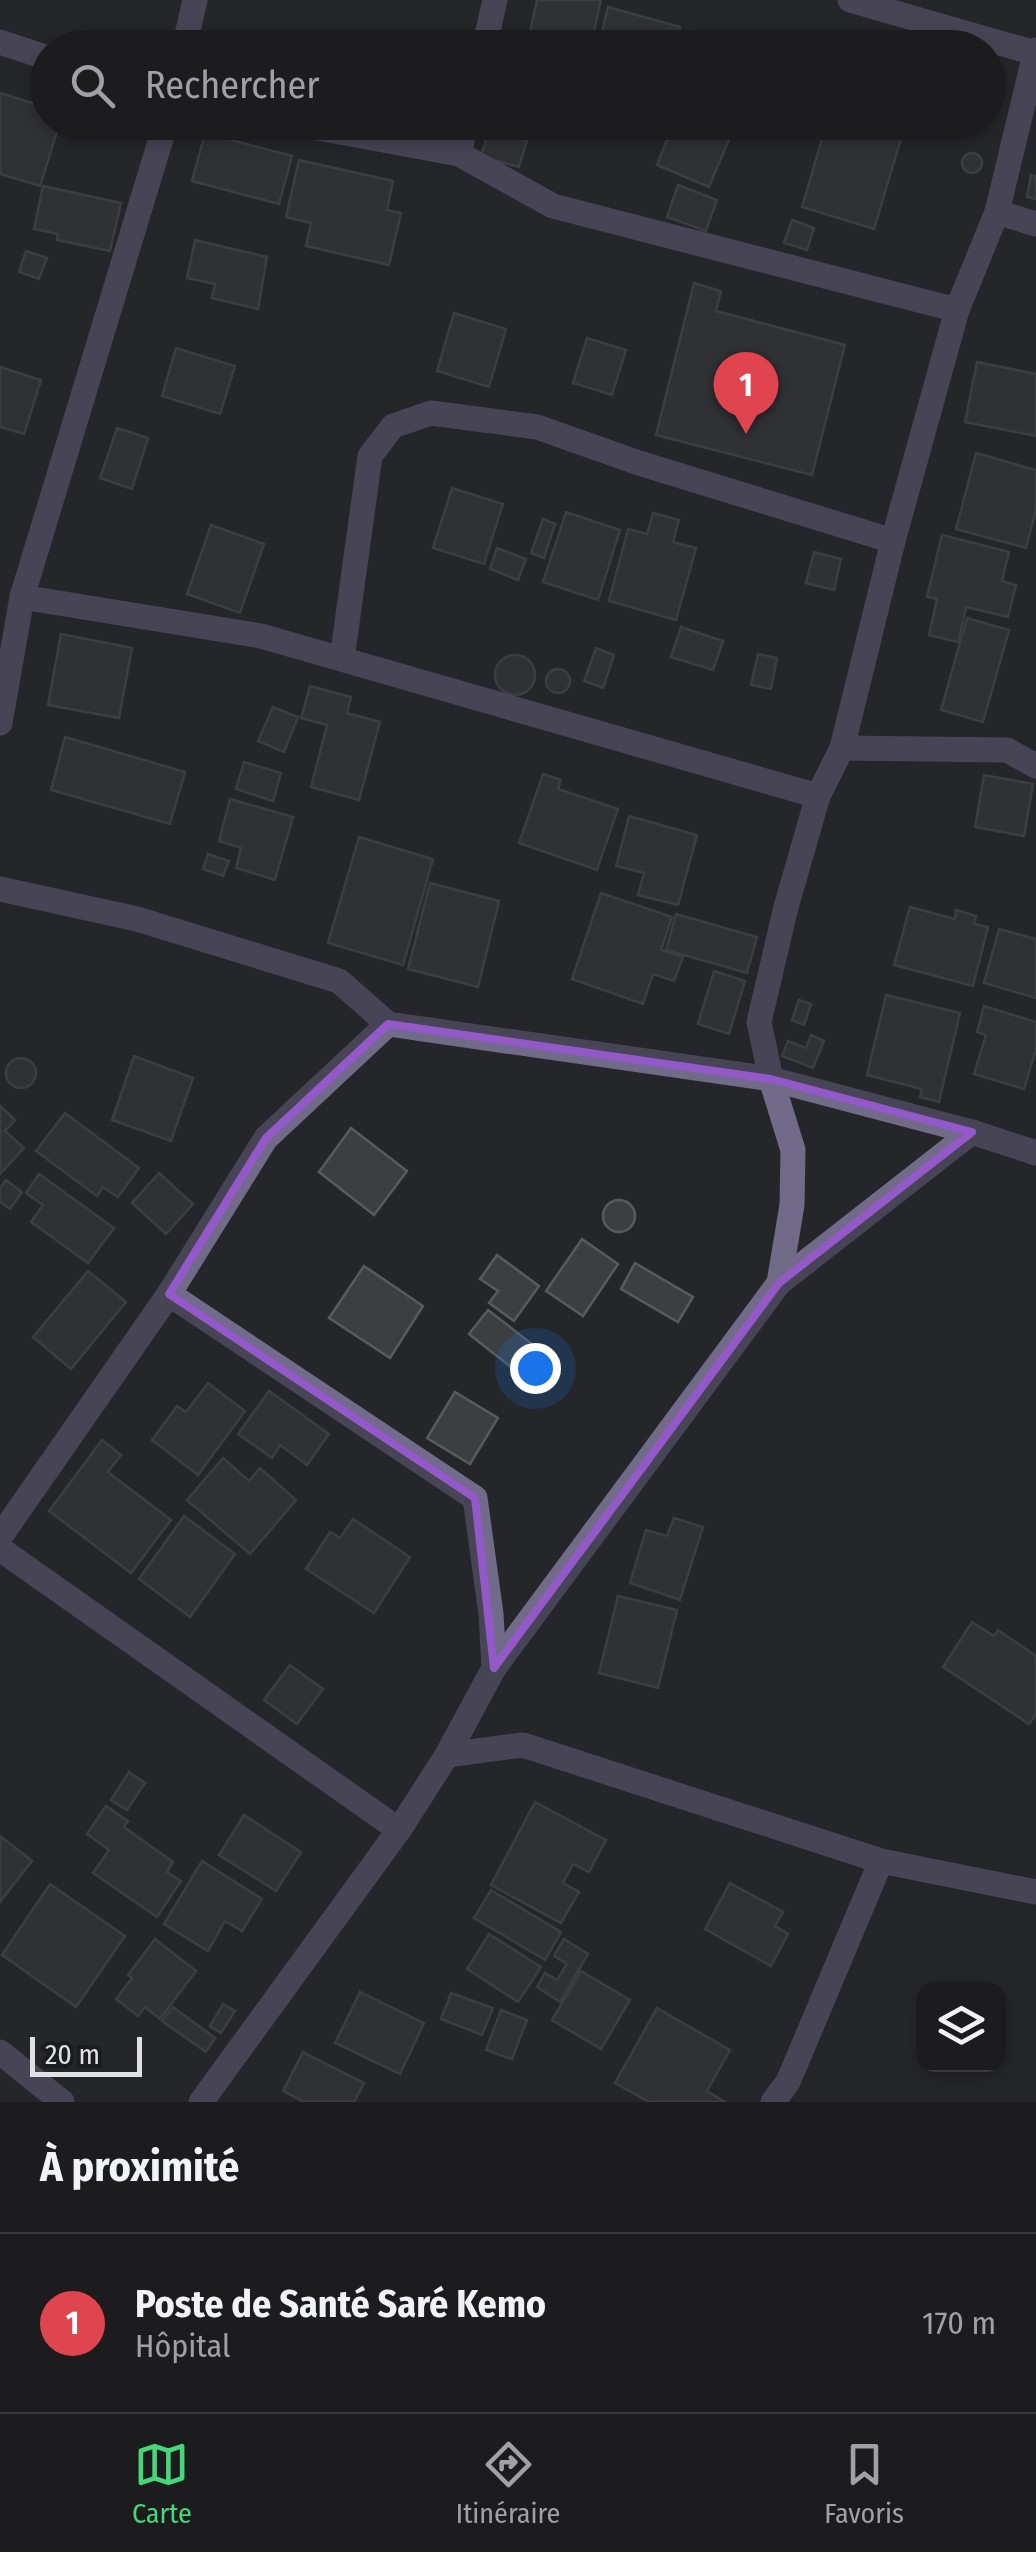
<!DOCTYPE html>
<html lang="fr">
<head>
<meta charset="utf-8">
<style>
  body { margin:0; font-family:"Fira Sans Condensed",sans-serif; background:#252528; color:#f1f3f6 }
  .controls { position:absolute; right:30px; bottom:30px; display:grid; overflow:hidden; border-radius:20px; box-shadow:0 5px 15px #0003 }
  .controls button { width:90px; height:90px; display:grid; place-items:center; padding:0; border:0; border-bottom:2px solid #3a3a3d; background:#1c1c1f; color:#f1f3f6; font:50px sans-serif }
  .scale { position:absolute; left:30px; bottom:25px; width:112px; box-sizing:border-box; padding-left:10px; border:5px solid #e1e1e4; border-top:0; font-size:28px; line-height:35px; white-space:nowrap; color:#e1e1e4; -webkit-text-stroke:8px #1b1c20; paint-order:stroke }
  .you { position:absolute; left:535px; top:1368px; width:35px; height:35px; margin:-25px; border:8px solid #fff; border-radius:50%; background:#1a73e8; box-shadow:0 0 0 15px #1a73e833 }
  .badge { display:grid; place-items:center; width:65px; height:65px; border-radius:50%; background:#45d77a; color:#fff; font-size:32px; font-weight:700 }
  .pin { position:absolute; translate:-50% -82px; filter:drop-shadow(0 2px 5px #0008) }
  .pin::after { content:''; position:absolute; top:52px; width:35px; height:30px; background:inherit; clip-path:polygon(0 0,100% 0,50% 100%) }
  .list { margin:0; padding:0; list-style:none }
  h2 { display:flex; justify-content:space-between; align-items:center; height:130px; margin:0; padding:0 40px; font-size:42px }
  h2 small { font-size:32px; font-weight:400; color:#a0a1a4 }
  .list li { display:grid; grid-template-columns:65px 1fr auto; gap:30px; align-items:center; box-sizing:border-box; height:180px; padding:0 40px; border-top:2px solid #3a3a3d }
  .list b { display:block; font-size:38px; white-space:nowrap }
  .list p { margin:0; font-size:32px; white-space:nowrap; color:#a0a1a4 }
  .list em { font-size:32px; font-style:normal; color:#a0a1a4 }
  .icon { flex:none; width:55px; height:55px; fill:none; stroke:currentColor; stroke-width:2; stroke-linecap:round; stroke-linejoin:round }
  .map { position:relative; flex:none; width:1036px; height:2102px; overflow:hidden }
  .search { position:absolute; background:#1c1c1f; box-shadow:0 5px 15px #0003; left:30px; right:30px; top:30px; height:110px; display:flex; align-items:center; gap:25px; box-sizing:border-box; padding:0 35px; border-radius:55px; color:#a0a1a4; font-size:38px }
  .sheet { height:310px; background:#1c1c1f }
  nav { display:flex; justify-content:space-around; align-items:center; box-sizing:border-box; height:140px; border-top:2px solid #3a3a3d; background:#1c1c1f; font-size:28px; color:#a0a1a4 }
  nav a { display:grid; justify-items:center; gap:5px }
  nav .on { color:#45d77a }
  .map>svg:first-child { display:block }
  .building { fill:#3c3f42; stroke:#585b5e; stroke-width:2.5 }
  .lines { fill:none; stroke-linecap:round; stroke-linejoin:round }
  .minor { stroke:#716b89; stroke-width:25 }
  .marked { fill:none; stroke:#9459c8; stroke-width:8; stroke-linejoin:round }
</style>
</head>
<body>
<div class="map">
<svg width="1036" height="2102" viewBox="0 0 1036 2102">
  <rect width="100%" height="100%" fill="#252629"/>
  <g class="building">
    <polygon points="537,0 601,0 590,48 557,48 528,41"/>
    <polygon points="608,7 680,27 675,48 598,48"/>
    <polygon points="688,31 741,48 683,48"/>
    <polygon points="0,93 48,108 48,122 60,122 40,186 0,174"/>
    <polygon points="674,122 715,122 733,130 709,187 657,165"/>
    <polygon points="768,122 816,122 813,134"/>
    <polygon points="827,122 906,122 874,229 802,207"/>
    <polygon points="913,122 955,122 952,133"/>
    <polygon points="489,130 527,140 519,167 481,157"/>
    <polygon points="205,133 292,156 279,204 192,181"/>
    <circle cx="972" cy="163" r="10"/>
    <polygon points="299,160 393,181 387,210 401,213 389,265 306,246 311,223 286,217"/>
    <polygon points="1031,175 1036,176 1036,199 1027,197"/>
    <polygon points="678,185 717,200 706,231 667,217"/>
    <polygon points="43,186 121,203 110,251 57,240 58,234 34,229"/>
    <polygon points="792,220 814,228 807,250 784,243"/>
    <polygon points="195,240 267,257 258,309 212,298 215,284 187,278"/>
    <polygon points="26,251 47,258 39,279 19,272"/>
    <polygon points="694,283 721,291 716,311 845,345 812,475 656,435"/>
    <polygon points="454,313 506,329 489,387 437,371"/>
    <polygon points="587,338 626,350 612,395 573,383"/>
    <polygon points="176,348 235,366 220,414 162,396"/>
    <polygon points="977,362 1036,374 1036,436 965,422"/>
    <polygon points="0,367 41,380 24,434 0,427"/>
    <polygon points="117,428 148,438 132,489 100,478"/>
    <polygon points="976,453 1036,470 1036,510 1026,548 956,529"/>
    <polygon points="452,488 503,504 484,564 433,548"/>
    <polygon points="566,512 620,530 598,600 543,582"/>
    <polygon points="653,513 679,520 673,542 696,548 676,620 609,601 628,529 647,534"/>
    <polygon points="543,519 555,524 544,558 531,553"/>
    <polygon points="211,525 264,544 240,613 187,594"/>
    <polygon points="942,535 1009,552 1002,581 1016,585 1008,617 966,607 958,642 929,635 937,599 927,597"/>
    <polygon points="497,548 526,559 518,580 490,569"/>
    <polygon points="814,552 841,559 834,590 806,583"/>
    <polygon points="967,618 1009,630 983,722 941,710"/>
    <polygon points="681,627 723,641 713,670 671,657"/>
    <polygon points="61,634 132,648 119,718 48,705"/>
    <polygon points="596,648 614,655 603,688 584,681"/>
    <polygon points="758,654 777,658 771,689 751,685"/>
    <circle cx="515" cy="675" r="20"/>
    <circle cx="558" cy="681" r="12"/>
    <polygon points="310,686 351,697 347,713 380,722 359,800 311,787 327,725 301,718"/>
    <polygon points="273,707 298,717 284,752 258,741"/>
    <polygon points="65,737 185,772 170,824 51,790"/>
    <polygon points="244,762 281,773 273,801 236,789"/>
    <polygon points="543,774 561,780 558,789 618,809 597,870 519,843"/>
    <polygon points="984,775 1033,784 1024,836 975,827"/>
    <polygon points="230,799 293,817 275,880 236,868 241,848 219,841"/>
    <polygon points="629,816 697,835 678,905 638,895 644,873 616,866"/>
    <polygon points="359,837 433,859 403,965 328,943"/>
    <polygon points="208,854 229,861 223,876 203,869"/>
    <polygon points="430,883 499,901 478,987 408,969"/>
    <polygon points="601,893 672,917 661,950 683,957 674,981 653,974 643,1004 572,979"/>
    <polygon points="910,907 955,919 956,910 976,916 974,924 988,927 973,986 894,965"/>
    <polygon points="676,914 757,937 747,973 666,950"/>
    <polygon points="999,929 1036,939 1036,998 984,983"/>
    <polygon points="714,971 745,981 729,1034 698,1024"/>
    <polygon points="886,995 960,1013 939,1102 920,1097 922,1089 867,1075"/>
    <polygon points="799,1000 811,1004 804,1025 792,1020"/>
    <polygon points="984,1006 1036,1022 1036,1049 1024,1089 974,1074 986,1035 977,1032"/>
    <polygon points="811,1035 824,1041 813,1068 782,1056 788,1041 806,1048"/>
    <polygon points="134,1056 193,1078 171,1141 112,1120"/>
    <circle cx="21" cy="1073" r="15"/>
    <polygon points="0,1106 15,1120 5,1131 24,1148 0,1174"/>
    <polygon points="65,1113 139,1168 118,1197 103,1187 97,1196 36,1151"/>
    <polygon points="351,1128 407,1171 374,1215 319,1172"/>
    <polygon points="159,1173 193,1204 166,1234 132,1203"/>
    <polygon points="39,1174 114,1228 88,1263 31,1222 43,1205 26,1193"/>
    <polygon points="6,1180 22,1192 10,1209 0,1202 0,1188"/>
    <circle cx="619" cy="1216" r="16"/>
    <polygon points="582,1239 618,1264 583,1316 546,1291"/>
    <polygon points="497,1255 539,1286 514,1321 489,1303 498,1291 480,1279"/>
    <polygon points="635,1263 693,1297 678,1322 621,1289"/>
    <polygon points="364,1266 423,1306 390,1358 329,1318"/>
    <polygon points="88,1271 126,1302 71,1369 33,1337"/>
    <polygon points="488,1310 559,1365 540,1390 469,1334"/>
    <polygon points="208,1383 245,1411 198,1475 152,1440 177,1406 186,1412"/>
    <polygon points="269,1391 329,1434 307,1465 280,1445 272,1458 238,1434"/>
    <polygon points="455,1392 498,1418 470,1464 427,1438"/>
    <polygon points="102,1440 121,1455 108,1472 171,1520 131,1573 49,1511"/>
    <polygon points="223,1458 249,1481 260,1468 296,1500 250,1554 187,1500"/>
    <polygon points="184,1516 235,1554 190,1617 139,1579"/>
    <polygon points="674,1518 703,1527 680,1600 630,1583 646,1530 667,1536"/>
    <polygon points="353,1519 410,1557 374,1613 306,1569 330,1532 340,1538"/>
    <polygon points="618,1596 677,1610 658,1688 599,1673"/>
    <polygon points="972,1622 994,1636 998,1630 1036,1656 1036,1714 1029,1724 943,1667"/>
    <polygon points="290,1665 323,1689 297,1724 264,1700"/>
    <polygon points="129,1772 145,1783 127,1810 111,1800"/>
    <polygon points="535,1802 606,1840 589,1872 573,1864 563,1883 579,1892 561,1923 491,1885"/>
    <polygon points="106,1806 128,1821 124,1827 173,1862 167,1872 181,1881 157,1917 93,1873 109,1850 87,1834"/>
    <polygon points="244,1815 301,1852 276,1891 219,1855"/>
    <polygon points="0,1836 32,1861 0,1902"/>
    <polygon points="202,1861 262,1899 242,1931 225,1921 208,1951 164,1924"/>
    <polygon points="730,1883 783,1912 775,1926 788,1934 771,1966 705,1929"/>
    <polygon points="50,1884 125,1936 76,2007 2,1955"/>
    <polygon points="491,1890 561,1932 545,1960 474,1918"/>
    <polygon points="489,1934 541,1967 518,2002 467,1969"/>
    <polygon points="155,1939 196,1971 160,2019 145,2007 138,2016 116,1999 132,1978 128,1975"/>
    <polygon points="564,1939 588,1954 560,2002 537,1987 545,1973 557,1980 567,1964 554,1956"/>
    <polygon points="581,1971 630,2000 601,2049 552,2020"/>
    <polygon points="360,1992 424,2023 400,2074 335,2043"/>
    <polygon points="451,1993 493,2008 482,2035 441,2019"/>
    <polygon points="223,2004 235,2011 221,2033 210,2026"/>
    <polygon points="173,2007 215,2038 206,2052 162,2021"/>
    <polygon points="657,2008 730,2050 707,2091 725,2102 649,2102 615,2083"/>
    <polygon points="501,2010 527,2020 512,2059 486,2050"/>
    <polygon points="303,2052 364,2083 354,2102 304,2102 283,2091"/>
  </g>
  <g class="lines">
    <g class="minor">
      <polyline points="850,0 1035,53"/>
      <polyline points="0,42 48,58"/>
      <polyline points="184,48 195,0"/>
      <polyline points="484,48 495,0"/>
      <polyline points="286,122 459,154 553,206 957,310"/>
      <polyline points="459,154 466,122"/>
      <polyline points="997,212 1036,224"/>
      <polyline points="22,597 261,636 818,796"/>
      <polyline points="342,659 370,456 393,426 431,413 537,427 639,463 893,541"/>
      <polyline points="0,723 22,597 166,122"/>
      <polyline points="842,748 1007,750 1036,766"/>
      <polyline points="0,889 137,919 339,981 388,1024 771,1079 972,1132 1036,1153"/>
      <polyline points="779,1283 792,1205 793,1150 771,1079 759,1022 786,907 818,796 842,748 893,541 957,310 997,212 1036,50"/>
      <polyline points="169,1294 475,1498 491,1614 494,1668"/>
      <polyline points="0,1537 169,1294 266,1138 388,1024"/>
      <polyline points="0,1549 399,1830"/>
      <polyline points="447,1755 523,1745 881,1861 1036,1892"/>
      <polyline points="0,2052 62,2102"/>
      <polyline points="201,2102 399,1830 447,1755 494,1668 779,1283 972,1132"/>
      <polyline points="773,2102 788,2082 881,1861"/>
    </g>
  </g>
  <path d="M0 0H1036V2102H0ZM388,1024L771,1079L972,1132L779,1283L494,1668L475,1498L169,1294L266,1138Z" fill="#252629" fill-opacity=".55" fill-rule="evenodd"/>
  <path class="marked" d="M388,1024L771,1079L972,1132L779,1283L494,1668L475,1498L169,1294L266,1138Z"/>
</svg>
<div class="controls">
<button><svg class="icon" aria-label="layers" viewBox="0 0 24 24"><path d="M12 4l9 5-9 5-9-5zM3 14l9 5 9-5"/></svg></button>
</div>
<div class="scale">20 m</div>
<div class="you"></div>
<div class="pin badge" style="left:746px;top:434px;background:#e0444e">1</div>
<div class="search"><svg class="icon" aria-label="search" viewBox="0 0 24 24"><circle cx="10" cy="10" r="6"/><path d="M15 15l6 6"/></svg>Rechercher</div>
</div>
<section class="sheet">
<h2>À proximité<small></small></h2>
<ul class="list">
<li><span class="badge" style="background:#e0444e">1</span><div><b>Poste de Santé Saré Kemo</b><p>Hôpital</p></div><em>170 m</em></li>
</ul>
</section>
<nav>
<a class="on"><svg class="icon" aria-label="map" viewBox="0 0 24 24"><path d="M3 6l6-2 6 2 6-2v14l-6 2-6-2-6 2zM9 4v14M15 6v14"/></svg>Carte</a>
<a><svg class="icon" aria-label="directions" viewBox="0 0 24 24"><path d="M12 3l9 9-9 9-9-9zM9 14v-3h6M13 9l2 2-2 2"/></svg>Itinéraire</a>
<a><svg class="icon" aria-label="saved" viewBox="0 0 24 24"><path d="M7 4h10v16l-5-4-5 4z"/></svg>Favoris</a>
</nav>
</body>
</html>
